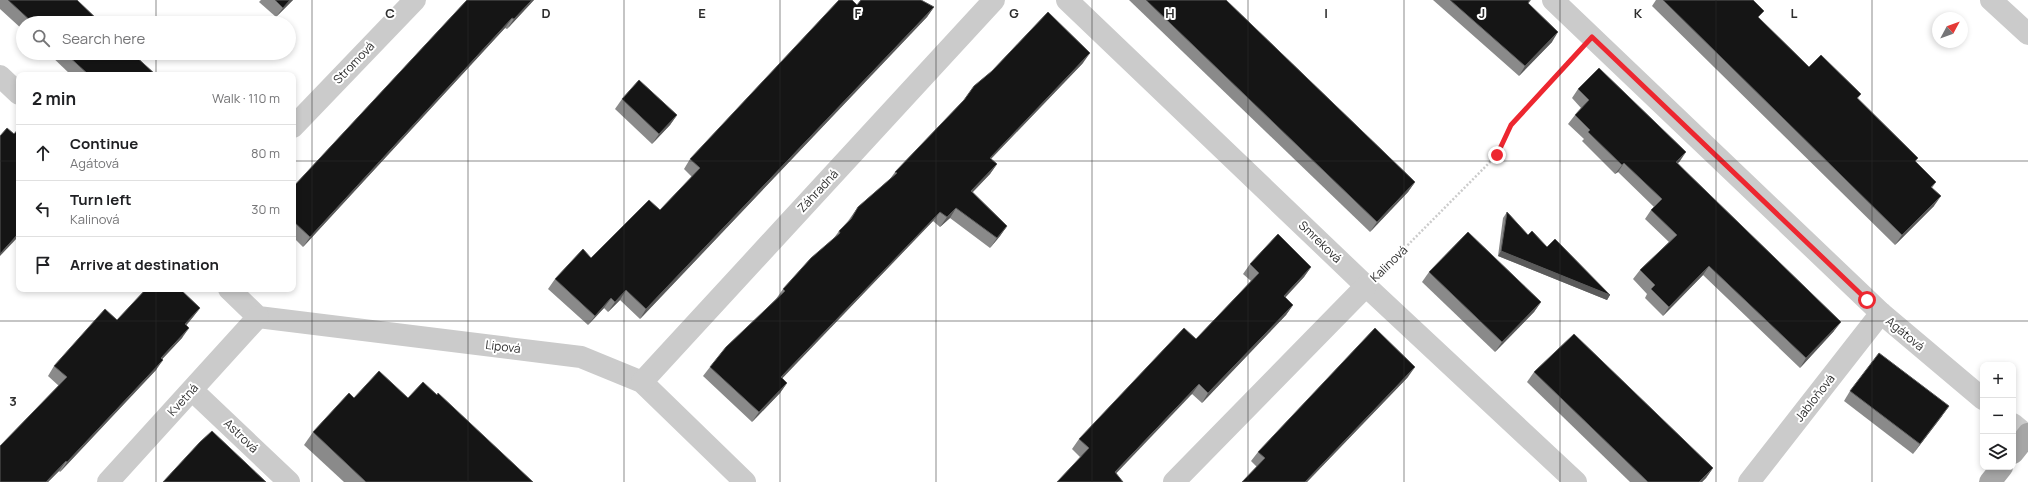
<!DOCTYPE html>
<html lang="en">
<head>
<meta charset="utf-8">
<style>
  body { margin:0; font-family:Manrope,sans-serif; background:#f2f2f2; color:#202124 }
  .controls { position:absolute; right:12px; bottom:12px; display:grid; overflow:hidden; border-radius:8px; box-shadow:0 2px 6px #0003 }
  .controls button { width:36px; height:36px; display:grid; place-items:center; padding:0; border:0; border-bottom:1px solid #e0e0e0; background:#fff; color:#202124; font:20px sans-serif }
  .compass { position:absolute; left:1932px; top:12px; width:36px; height:36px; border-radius:50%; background:#fff; box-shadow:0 2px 6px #0003; rotate:49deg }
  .stop { position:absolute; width:12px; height:12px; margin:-9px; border:3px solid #ed2730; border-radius:50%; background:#fff }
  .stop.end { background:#ed2730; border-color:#fff; box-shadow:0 1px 4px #0008 }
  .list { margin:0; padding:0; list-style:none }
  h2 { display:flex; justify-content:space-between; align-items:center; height:52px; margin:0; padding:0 16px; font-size:17px }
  h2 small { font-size:13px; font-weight:400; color:#757577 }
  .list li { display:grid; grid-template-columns:26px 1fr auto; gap:12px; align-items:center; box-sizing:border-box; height:56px; padding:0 16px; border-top:1px solid #e0e0e0 }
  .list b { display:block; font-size:15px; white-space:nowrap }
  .list p { margin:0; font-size:13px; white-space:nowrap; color:#757577 }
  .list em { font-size:13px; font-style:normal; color:#757577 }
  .icon { flex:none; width:22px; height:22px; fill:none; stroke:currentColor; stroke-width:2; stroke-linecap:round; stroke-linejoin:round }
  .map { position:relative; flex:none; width:2028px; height:482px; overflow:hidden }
  .search { position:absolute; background:#fff; box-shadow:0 2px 6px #0003; left:16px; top:16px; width:280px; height:44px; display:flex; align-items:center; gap:10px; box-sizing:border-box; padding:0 14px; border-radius:22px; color:#757577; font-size:15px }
  .panel { position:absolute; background:#fff; box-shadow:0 2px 6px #0003; left:16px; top:72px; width:280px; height:220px; border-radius:8px }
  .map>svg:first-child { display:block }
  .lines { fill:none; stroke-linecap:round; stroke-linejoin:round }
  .path { stroke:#cbcbcb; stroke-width:2.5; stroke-dasharray:2 2; stroke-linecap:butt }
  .minor { stroke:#cbcbcb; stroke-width:22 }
  .major { stroke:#a6a6a6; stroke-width:22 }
  .wall { fill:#8a8a8a }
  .shaded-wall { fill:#5b5b5b }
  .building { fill:#151515; stroke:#5b5b5b }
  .route { stroke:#ed2730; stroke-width:5 }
  .grid { fill:none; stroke:#2e2e2e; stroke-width:1; stroke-opacity:0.55 }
  .labels { text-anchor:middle; stroke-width:4; stroke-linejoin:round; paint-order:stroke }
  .street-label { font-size:12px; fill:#2e2e2e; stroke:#fff }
  .grid-label { font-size:13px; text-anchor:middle; font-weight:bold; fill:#2e2e2e; stroke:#fff; stroke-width:4; stroke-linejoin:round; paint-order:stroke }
</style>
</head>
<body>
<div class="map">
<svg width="2028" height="482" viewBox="0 0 2028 482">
  <rect width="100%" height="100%" fill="#fff"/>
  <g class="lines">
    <polyline class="path" points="1385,268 1497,155 1511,125 1572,57"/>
    <g class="minor">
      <polyline points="1067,0 1366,286 1576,482"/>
      <polyline points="1553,0 1881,313 1983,399"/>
      <polyline points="1991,0 2028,34"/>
      <polyline points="0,76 19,94"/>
      <polyline points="293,127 415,0"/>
      <polyline points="229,289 258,317 581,357 642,382 745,482"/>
      <polyline points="642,382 994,0"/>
      <polyline points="192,390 289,482"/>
      <polyline points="2013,424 2027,436"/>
      <polyline points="108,482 258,317"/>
      <polyline points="1174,482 1366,286"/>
      <polyline points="1749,482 1881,313"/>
    </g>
    <g class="major">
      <polyline points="2013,453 2028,434"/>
      <polyline points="1990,482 2002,467"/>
    </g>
  </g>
  <g class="wall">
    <polygon points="0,0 77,0 101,23 23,23 23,30 0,9"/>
    <polygon points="261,0 293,0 276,17 259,2"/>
    <polygon points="467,0 534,0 507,29 505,28 303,247 293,237 293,187"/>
    <polygon points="1129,0 1226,0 1415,182 1408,192 1370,232"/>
    <polygon points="1433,0 1531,0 1528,4 1552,42 1519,76"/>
    <polygon points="1656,0 1753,0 1759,18 1809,67 1861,94 1858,98 1918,158 1915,162 1936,182 1932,188 1934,206 1895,245 1652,6"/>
    <polygon points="857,5 934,7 927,17 640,319 620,300 608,312 604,308 588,325 548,289 555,279 591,258 660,210 692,177 684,169 690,159"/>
    <polygon points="48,53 132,53 156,75 71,75"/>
    <polygon points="1083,63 991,159 997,164 990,174 973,192 1007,226 1000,236 990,248 950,218 940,227 933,221 782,378 787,383 780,393 752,422 703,376 710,367 776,299 783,289 834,238 839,231 848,221 858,207 890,179 895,172"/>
    <polygon points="1578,89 1680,161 1678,163 1834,331 1800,368 1703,275 1663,316 1645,298 1647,294 1633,279 1640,270 1669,242 1645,219 1651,210 1654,207 1618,172 1615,174 1582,141 1584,139 1568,124 1575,115 1581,108 1572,98"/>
    <polygon points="622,99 677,115 670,125 652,144 615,109"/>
    <polygon points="1507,212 1528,235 1547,247 1610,295 1607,300 1498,256 1503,218"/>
    <polygon points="1250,264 1311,267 1304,277 1285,298 1293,305 1286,315 1202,403 1192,394 1080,457 1072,449 1079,439 1196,339 1251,281 1243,274"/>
    <polygon points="1429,272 1541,302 1534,312 1495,352 1422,282"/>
    <polygon points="200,308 186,326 182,338 162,359 156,370 60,472 59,471 48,482 0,482 59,386 48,376 54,366 117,320"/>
    <polygon points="1534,372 1713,468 1706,478 1702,482 1630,482 1527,382"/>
    <polygon points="1408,377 1307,482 1242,482 1257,467 1251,461 1258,452"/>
    <polygon points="1850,391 1942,416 1913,454 1844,401"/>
    <polygon points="354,398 408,398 533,482 344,482 304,445 313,432"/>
  </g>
  <g class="shaded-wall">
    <polygon points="290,0 293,0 276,17 283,8"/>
    <polygon points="532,0 534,0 507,29 514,19"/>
    <polygon points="934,7 927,17 640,319 646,309"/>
    <polygon points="512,18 505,28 303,247 310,237"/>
    <polygon points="1558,32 1552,42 1519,76 1525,66"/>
    <polygon points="1090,53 1083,63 983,167 990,158"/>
    <polygon points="677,115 670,125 652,144 659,134"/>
    <polygon points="1686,152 1680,161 1670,171 1676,162"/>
    <polygon points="1624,163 1618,172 1615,174 1622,165"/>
    <polygon points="997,164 990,174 964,201 971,191"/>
    <polygon points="1415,182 1408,192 1370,232 1377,222"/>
    <polygon points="1941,196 1934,206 1895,245 1902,235"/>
    <polygon points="956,208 950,218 940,227 947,217"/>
    <polygon points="940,212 933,221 774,387 781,377"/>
    <polygon points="1007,226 1000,236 990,248 997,238"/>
    <polygon points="19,233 19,236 0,256 0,254"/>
    <polygon points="1501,251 1610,295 1607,300 1498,256"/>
    <polygon points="1709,266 1703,275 1663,316 1669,307"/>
    <polygon points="1311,267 1304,277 1277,306 1284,296"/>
    <polygon points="626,290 620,300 608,312 615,302"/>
    <polygon points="611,298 604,308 588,325 595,316"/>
    <polygon points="1541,302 1534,312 1495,352 1502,342"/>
    <polygon points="1293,305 1286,315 1202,403 1208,393"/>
    <polygon points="200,308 193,317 178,334 185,324"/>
    <polygon points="1841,322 1834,331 1800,368 1806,358"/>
    <polygon points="189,328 182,338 154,368 161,358"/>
    <polygon points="163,360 156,370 60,472 67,462"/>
    <polygon points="1415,367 1408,377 1307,482 1305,482"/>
    <polygon points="787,383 780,393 752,422 759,412"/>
    <polygon points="1199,384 1192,394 1108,482 1115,472"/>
    <polygon points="1949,406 1942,416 1913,454 1920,444"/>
    <polygon points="66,461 59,471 48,482 46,482"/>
    <polygon points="1713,468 1706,478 1702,482 1699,482"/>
  </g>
  <g class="building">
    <polygon points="8,0 77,0 101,23 33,23"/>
    <polygon points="275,0 290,0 283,8"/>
    <polygon points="467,0 532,0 514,19 512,18 310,237 293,221 293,187"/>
    <polygon points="839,0 852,0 857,5 861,0 921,0 934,7 646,309 626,290 615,302 611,298 595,316 555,279 583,249 591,258 649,200 660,210 700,168 690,159"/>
    <polygon points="1146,0 1226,0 1415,182 1377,222"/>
    <polygon points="1450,0 1530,0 1528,3 1558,32 1525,66"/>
    <polygon points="1663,0 1753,0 1764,11 1758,17 1809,67 1821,55 1861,94 1857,98 1918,158 1915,161 1936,182 1931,187 1941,196 1902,235"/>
    <polygon points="1048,12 1090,53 990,158 997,164 971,191 1007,226 997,238 956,208 947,217 940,212 781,377 787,383 759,412 710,367 726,347 785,291 783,289 811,258 840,233 839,231 851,219 858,207 897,173 895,172 964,100 974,86 992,71"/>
    <polygon points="65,53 132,53 156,75 89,75"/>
    <polygon points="1599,68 1686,152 1676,162 1841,322 1806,358 1709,266 1669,307 1651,289 1655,285 1640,270 1677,235 1651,210 1662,199 1624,163 1622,165 1588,132 1590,130 1575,115 1589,100 1578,89"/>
    <polygon points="639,80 677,115 659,134 622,99"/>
    <polygon points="7,128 14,134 19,128 19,233 0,254 0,136"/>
    <polygon points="1507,212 1528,235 1532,231 1547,247 1555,239 1610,295 1501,251"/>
    <polygon points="1468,232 1541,302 1502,342 1429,272"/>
    <polygon points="1278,234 1311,267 1284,296 1293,305 1208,393 1199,384 1115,472 1123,482 1057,482 1089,448 1079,439 1184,328 1196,339 1259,273 1250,264"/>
    <polygon points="146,289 180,289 200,308 185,324 189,328 161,358 163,360 67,462 66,461 46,482 0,482 0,446 67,377 54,366 105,309 117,320"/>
    <polygon points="1375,328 1415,367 1305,482 1242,482 1265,458 1258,452"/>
    <polygon points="1574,334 1713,468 1699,482 1648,482 1534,372"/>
    <polygon points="1879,353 1949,406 1920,444 1850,391"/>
    <polygon points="379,371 408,398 423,382 437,395 438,393 533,482 366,482 313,432 349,393 354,398"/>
    <polygon points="212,431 266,482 163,482 200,442"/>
  </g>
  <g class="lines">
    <polyline class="route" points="1497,155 1511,125 1592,37 1867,300"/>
  </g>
  <path class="grid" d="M156,0V23M312,0V482M468,0V482M624,0V482M780,0V482M936,0V482M1092,0V482M1248,0V482M1404,0V482M1560,0V482M1716,0V482M1872,0V482M156,53V75M0,161H19M293,161H2028M156,289V482M0,321H2028"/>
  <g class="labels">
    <g class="street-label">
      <text transform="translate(354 63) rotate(-46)" y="4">Stromová</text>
      <text transform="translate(818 191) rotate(-47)" y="4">Záhradná</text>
      <text transform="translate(1320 242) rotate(44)" y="4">Smreková</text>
      <text transform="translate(1389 264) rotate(-44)" y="4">Kalinová</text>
      <text transform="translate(1905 334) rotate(40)" y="4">Agátová</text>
      <text transform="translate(503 347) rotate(7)" y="4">Lipová</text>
      <text transform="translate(1815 398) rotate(-52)" y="4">Jabloňová</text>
      <text transform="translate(183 400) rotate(-48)" y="4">Kvetná</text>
      <text transform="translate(241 436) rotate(44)" y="4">Astrová</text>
    </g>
  </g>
  <g class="grid-label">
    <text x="390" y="18">C</text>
    <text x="546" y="18">D</text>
    <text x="702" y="18">E</text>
    <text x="858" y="18">F</text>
    <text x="1014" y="18">G</text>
    <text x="1170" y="18">H</text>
    <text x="1326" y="18">I</text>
    <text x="1482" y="18">J</text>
    <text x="1638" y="18">K</text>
    <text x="1794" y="18">L</text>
    <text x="13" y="406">3</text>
  </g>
</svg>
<div class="controls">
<button>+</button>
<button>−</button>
<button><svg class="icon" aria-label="layers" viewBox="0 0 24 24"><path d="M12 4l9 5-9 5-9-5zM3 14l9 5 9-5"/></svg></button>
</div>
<svg class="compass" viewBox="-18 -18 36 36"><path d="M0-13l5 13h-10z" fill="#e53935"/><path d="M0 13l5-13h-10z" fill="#757577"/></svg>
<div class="stop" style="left:1867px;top:300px"></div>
<div class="stop end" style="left:1497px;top:155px"></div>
<div class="search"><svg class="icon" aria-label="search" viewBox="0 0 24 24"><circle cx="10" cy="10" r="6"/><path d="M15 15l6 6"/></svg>Search here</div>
<section class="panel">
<h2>2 min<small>Walk · 110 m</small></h2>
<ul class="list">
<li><svg class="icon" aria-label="ahead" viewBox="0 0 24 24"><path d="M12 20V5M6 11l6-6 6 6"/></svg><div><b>Continue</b><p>Agátová</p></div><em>80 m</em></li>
<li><svg class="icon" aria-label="left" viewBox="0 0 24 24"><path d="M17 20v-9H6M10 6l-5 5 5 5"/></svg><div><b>Turn left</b><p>Kalinová</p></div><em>30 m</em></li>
<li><svg class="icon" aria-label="arrive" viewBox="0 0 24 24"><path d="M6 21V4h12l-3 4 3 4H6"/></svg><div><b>Arrive at destination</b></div></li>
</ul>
</section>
</div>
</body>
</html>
